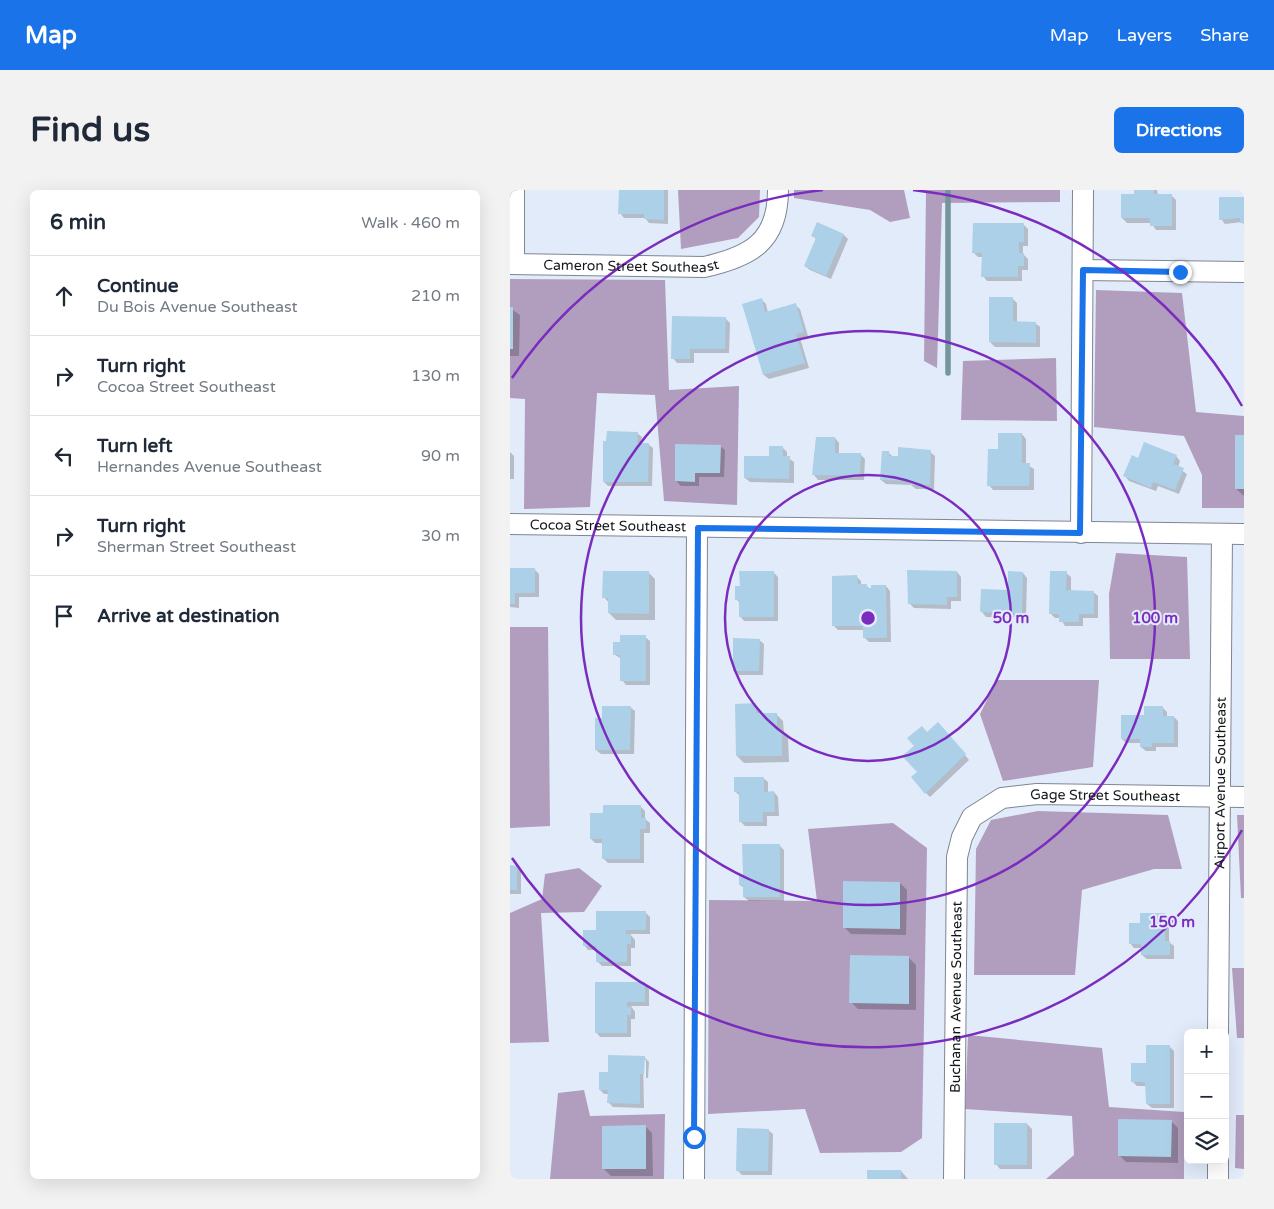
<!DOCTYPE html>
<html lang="en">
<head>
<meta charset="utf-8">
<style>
  body { margin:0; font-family:"Varela Round",sans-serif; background:#f2f2f3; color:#1f2937 }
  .controls { position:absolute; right:15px; bottom:15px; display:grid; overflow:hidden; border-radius:8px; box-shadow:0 5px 20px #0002 }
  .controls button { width:45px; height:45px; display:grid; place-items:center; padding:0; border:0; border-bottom:1px solid #e0e1e3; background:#fff; color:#1f2937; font:25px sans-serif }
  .stop { position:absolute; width:15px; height:15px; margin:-11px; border:4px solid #1a73e8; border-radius:50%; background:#fff }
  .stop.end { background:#1a73e8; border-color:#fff; box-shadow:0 1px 5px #0008 }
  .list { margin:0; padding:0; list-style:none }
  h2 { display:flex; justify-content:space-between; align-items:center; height:65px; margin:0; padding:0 20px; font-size:21px }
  h2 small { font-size:16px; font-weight:400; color:#747a83 }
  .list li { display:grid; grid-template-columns:32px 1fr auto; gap:15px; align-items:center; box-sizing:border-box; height:80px; padding:0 20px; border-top:1px solid #e0e1e3 }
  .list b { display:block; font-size:19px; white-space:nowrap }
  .list p { margin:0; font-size:16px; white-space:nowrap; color:#747a83 }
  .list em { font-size:16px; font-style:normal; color:#747a83 }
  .icon { flex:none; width:28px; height:28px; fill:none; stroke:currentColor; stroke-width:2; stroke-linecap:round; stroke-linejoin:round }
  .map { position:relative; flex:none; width:734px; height:989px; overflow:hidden; border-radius:8px }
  header { display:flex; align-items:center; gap:30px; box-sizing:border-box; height:70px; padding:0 25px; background:#1a73e8; color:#fff }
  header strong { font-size:24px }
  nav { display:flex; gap:28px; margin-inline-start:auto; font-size:18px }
  .intro { display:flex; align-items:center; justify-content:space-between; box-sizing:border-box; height:120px; padding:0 30px }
  h1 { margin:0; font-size:35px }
  .button { padding:12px 22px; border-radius:8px; background:#1a73e8; color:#fff; font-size:18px; font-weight:700 }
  main { display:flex; gap:30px; padding:0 30px }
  aside { flex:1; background:#fff; border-radius:8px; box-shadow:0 5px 20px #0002 }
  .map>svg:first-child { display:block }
  .forest { fill:#b19ebe }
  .shadow { fill:#0003 }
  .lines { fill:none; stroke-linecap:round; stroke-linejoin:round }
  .stream { stroke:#73959c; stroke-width:5.5 }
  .building { fill:#abd0e7 }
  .street-casing { stroke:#7e8694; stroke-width:22 }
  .street { stroke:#fff; stroke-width:20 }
  .route { stroke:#1a73e8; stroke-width:6 }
  .ring { fill:none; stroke:#7b2cbf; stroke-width:2.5 }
  .labels { text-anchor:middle; stroke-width:4; stroke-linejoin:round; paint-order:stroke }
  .street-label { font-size:14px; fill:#13171c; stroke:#e2ebfa }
  .centre { fill:#7b2cbf; stroke:#e2ebfa; stroke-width:2.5 }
  .ring-label { font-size:15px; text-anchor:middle; font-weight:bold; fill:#7b2cbf; stroke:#e2ebfa; stroke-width:4; stroke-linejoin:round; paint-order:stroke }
</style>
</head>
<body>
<header>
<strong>Map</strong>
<nav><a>Map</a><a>Layers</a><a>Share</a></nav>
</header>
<div class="intro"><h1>Find us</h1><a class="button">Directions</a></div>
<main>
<aside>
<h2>6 min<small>Walk · 460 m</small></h2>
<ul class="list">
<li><svg class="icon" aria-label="ahead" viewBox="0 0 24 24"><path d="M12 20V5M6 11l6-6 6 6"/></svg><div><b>Continue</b><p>Du Bois Avenue Southeast</p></div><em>210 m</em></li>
<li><svg class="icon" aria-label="right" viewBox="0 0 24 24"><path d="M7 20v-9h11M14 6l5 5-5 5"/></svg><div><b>Turn right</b><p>Cocoa Street Southeast</p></div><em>130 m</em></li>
<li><svg class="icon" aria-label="left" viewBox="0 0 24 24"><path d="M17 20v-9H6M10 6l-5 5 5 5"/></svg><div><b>Turn left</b><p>Hernandes Avenue Southeast</p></div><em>90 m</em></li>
<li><svg class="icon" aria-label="right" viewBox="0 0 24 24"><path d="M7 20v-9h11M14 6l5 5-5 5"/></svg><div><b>Turn right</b><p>Sherman Street Southeast</p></div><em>30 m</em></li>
<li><svg class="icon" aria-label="arrive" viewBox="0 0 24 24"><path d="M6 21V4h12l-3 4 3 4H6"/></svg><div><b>Arrive at destination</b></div></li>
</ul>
</aside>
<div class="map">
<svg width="734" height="989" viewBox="0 0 734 989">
  <rect width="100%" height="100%" fill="#e2ebfa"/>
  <g class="forest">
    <polygon points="168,0 250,0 249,27 228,48 171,59"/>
    <polygon points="284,0 394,0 400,28 380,32 360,20 284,8"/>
    <polygon points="416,0 550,0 550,12 432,13 427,178 414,171"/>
    <polygon points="0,89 155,90 159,200 229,196 227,315 154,311 145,205 87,203 80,317 14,319 15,209 0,208"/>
    <polygon points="586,100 672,103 686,222 734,226 734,318 692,318 692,285 674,246 584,237"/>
    <polygon points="546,168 547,231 451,230 453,171"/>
    <polygon points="606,363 677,367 680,469 600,469 599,404"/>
    <polygon points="0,437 38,437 40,636 0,638"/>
    <polygon points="487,490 589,490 583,577 493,591 470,524"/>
    <polygon points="528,621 658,625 672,679 644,679 572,700 565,785 464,785 466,659 481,630"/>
    <polygon points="727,625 734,625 734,708 731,708"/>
    <polygon points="383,633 417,658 412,948 391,962 310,963 295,919 198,924 199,710 307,711 298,639"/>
    <polygon points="69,678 92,696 74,722 31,723 39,852 0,853 0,723 32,709 35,684"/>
    <polygon points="722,778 734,778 734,848 727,848"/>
    <polygon points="458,845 592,858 599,917 674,922 674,989 536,989 564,965 562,926 455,919"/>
    <polygon points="74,900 80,926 155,924 154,989 40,989 48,903"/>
    <polygon points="726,925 734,925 734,979 725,978"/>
  </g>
  <g class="shadow">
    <polygon points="110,0 158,0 158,34 139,33 135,28 114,28 110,23"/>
    <polygon points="625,0 647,0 648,6 662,6 666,10 666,40 646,40 641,33 617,33 612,28 625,5"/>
    <polygon points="734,8 734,35 732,32 715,34 711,29"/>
    <polygon points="513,34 518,39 518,56 513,56 513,64 518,69 518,80 512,80 512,91 477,91 473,86 473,67 468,67 464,63"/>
    <polygon points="334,45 338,49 321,89 300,80 295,76 306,49 303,46"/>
    <polygon points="502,108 507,113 507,132 525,133 530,137 530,157 485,157 480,152"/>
    <polygon points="251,109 256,114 258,123 285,115 290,119 298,146 290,148 299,178 259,189 254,185"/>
    <polygon points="0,118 10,125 9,166 0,166"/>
    <polygon points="215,128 220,133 219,163 184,163 184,173 167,173 163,168"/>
    <polygon points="127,243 132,247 131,254 138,254 143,258 142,296 98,296 94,292"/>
    <polygon points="512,244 516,249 516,274 524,279 524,300 483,300 479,295 490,260"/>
    <polygon points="734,247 734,306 726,299"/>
    <polygon points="325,248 329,253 329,264 350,264 355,269 354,290 308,290 304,285 304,263"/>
    <polygon points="210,256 215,260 214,287 189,287 189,296 171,296 166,291"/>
    <polygon points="272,257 277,262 277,267 284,272 284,293 240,292 235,288"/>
    <polygon points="390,258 420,262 425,266 424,299 406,299 401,295 376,294 371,290 379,263 383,267 389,267"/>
    <polygon points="0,262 4,266 4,289 0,289"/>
    <polygon points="666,266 670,271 668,278 677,284 669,304 648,296 646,301 619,291 615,286 628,269"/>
    <polygon points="0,380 25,380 29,384 29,407 9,407 9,418 0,417"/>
    <polygon points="138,382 145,389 145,430 106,430 99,423 99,413 94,407"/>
    <polygon points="263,382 268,387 268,431 234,431 230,426 230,413 227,410 231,397"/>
    <polygon points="447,382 451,387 451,411 441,411 441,419 404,418 400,414"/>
    <polygon points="513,383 517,388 516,427 476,427 472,422 499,401"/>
    <polygon points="556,383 561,387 561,402 583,402 588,406 588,428 573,428 573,436 555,436 550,428 545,428 541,424"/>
    <polygon points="347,387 351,391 351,395 356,395 361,400 376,396 380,401 381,452 359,452 354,447 354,440 328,440 323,435"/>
    <polygon points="135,447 140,451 140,495 116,495 112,490 112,469 105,465"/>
    <polygon points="249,450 254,454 253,485 229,485 224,480"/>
    <polygon points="246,515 253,524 266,524 273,531 274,543 278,548 279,572 234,573 227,566"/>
    <polygon points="120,517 125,521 124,564 91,564 86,560 93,529"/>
    <polygon points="652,517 657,522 657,527 664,527 668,531 668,557 646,557 646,561 636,561 631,557 631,553 616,553 612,549 635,526"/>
    <polygon points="433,538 459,570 420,607 416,603 408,582 417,543"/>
    <polygon points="253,588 258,592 258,603 264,602 268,607 269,626 257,626 257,636 235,636 230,631 230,606 225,601"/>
    <polygon points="130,616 135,621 135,629 140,633 140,643 134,643 134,673 98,673 93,668 93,653 85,653 81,649 95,624"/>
    <polygon points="269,655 274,660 274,711 239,711 234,707 234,698 230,695 235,686"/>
    <polygon points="0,677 6,677 11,681 11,704 0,704"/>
    <polygon points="390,693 397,700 396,745 341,744 334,737"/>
    <polygon points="135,722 140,727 140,744 120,744 125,750 125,758 121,758 121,776 92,776 87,771 87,760 78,760 74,755 87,741"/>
    <polygon points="654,725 659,729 659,752 664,756 664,769 637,769 632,765 632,758 624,758 620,753 631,734"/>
    <polygon points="399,768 406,775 406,820 348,819 341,812"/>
    <polygon points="135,793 139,798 139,816 121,816 125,822 125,829 121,829 121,847 90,847 86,842"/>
    <polygon points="659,856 664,861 664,918 642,918 637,914 637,896 627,896 622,891 637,874"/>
    <polygon points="134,867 139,872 138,888 136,888 136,870 133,870 134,918 103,917 99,913 99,904 94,904 90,900 99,884"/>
    <polygon points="661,931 668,938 668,973 616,972 609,965"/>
    <polygon points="517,934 522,939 522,979 490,979 486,974"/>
    <polygon points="135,936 142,943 143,986 101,986 94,979"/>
    <polygon points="258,940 263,944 262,985 232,985 227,980"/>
    <polygon points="391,981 398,989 358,989"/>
  </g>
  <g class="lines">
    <polyline class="stream" points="438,183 438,0"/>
  </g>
  <g class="building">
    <polygon points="109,0 154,0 154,30 134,29 134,24 108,24"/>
    <polygon points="624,0 644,0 644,4 662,4 662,36 640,36 640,28 611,28 611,4 624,4"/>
    <polygon points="709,7 734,7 734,33 730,33 730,28 709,30"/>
    <polygon points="307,32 334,44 316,86 294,76 306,48 301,46"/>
    <polygon points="463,33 514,33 514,52 509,52 509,63 514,63 514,76 508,76 508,87 471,87 472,63 462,63"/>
    <polygon points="479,107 503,107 503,131 526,132 526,153 479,152"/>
    <polygon points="252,108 255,122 286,113 294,142 286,144 295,173 253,185 232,114"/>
    <rect x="0" y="117" width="3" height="42"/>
    <polygon points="162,126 216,127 215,159 180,159 180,169 161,169"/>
    <polygon points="97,241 128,242 127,253 139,253 138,292 93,292 93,251 96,251"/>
    <polygon points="488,243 512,243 512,273 520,273 519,296 477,296 478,259 488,259"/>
    <rect x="725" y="245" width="9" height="54"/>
    <polygon points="306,247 325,247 325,263 351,263 350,286 302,285"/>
    <polygon points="634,252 667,265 663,274 674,278 665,300 643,292 641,298 613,286 622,265 628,268"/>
    <polygon points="165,254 211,255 210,283 185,283 185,292 165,291"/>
    <polygon points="259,256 273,256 273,266 280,266 279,289 234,288 234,266 259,266"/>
    <polygon points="388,257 421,260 420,295 400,295 400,291 370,290 372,261 379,261 379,266 388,266"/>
    <polygon points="0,378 25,378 25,403 5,403 5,414 0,414"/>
    <polygon points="397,380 447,381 447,407 437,407 437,415 398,414"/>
    <polygon points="93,381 139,381 139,424 98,423 98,408 92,408"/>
    <polygon points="229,381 264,381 264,427 229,427 229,410 225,410 225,396 230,396"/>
    <polygon points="498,381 513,382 512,423 470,422 471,399 498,400"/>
    <polygon points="540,381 557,381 556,400 584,401 584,424 569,424 569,432 549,432 549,424 539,424"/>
    <polygon points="347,385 348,394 357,394 357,398 361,398 361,395 376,395 377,448 353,448 353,436 322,436 322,386"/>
    <polygon points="110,445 136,445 136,491 110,491 110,465 103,465 103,452 110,452"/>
    <polygon points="223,448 250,449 249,481 223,481"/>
    <polygon points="246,513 246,523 267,523 267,540 272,540 272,566 226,566 225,514"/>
    <polygon points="92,516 121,516 120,560 85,560 85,528 92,528"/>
    <polygon points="634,516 653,516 653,526 664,526 664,553 642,553 642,557 630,557 630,549 611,549 611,525 634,525"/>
    <polygon points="428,532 456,564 415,604 401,587 407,582 392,566 404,556 397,548 412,536 417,542"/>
    <polygon points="224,587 254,587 254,602 264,601 265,622 253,622 253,632 229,632 229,602 224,602"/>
    <polygon points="93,615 131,615 131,628 136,628 136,639 130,639 130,669 92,669 92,649 80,649 80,623 93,623"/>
    <polygon points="232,654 270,654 270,707 233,707 233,695 229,695 229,685 233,685"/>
    <polygon points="0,675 7,676 7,700 0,700"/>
    <polygon points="333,691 390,692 390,739 333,738"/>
    <polygon points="86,721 136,721 136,740 116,740 116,744 121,744 121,754 117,754 117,772 86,772 86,756 73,756 73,740 86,740"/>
    <polygon points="630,723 655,723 655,751 660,751 660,765 631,765 631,754 619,754 619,733 630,733"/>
    <polygon points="340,765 399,766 399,814 339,813"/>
    <polygon points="85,792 135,792 135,812 117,812 117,817 121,817 121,825 117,825 117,843 85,843"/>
    <polygon points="636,855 660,855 660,914 636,914 635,892 621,892 621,873 636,873"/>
    <polygon points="98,865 135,866 134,884 130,884 130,914 97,913 98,900 89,900 89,882 98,882"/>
    <polygon points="608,929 662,930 661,967 608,966"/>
    <rect x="484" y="933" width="33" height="42"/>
    <polygon points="136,935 136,979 92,979 92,936"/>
    <polygon points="227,938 259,939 258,981 226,981"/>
    <rect x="357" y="980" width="34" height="9"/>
  </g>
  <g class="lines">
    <g class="street-casing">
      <g id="street">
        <path id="s1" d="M0,74L194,77C240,67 268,52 268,0"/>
        <polyline points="4,74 4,0"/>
        <polyline points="573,80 734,82"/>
        <path id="s2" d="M0,334L734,344"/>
        <polyline points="571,343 573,0"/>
        <path id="s3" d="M708,843L712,344"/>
        <polyline points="184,989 187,338"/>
        <path id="s4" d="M444,989L447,667L452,647L462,627L492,608L527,604L734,607"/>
        <polyline points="708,989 708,970"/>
      </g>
    </g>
    <use href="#street" class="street"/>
  </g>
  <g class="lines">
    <polyline class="route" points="184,947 188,338 570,343 573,80 670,82"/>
  </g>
  <g class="ring">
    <circle cx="358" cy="428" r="143"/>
    <circle cx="358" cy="428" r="287"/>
    <path d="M732 640A430 430 0 0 1 2 668M2 188A430 430 0 0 1 313 0M403 0A430 430 0 0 1 732 216"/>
  </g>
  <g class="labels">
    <g class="street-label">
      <text dy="5" stroke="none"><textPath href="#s1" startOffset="121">Cameron Street Southeast</textPath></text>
      <text dy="5" stroke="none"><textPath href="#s2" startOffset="98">Cocoa Street Southeast</textPath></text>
      <text dy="5" stroke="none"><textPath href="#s3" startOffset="250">Airport Avenue Southeast</textPath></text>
      <text dy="5" stroke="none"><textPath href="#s4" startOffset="504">Gage Street Southeast</textPath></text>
      <text dy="5" stroke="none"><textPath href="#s4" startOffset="182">Buchanan Avenue Southeast</textPath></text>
    </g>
  </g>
  <circle cx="358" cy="428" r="8" class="centre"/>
  <g class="ring-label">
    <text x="501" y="433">50 m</text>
    <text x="645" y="433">100 m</text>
    <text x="662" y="737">150 m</text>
  </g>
</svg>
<div class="controls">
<button>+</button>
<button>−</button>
<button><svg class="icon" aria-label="layers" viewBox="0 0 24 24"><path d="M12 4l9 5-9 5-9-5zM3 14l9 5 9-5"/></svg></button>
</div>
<div class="stop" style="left:184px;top:947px"></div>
<div class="stop end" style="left:670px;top:82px"></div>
</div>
</main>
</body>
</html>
